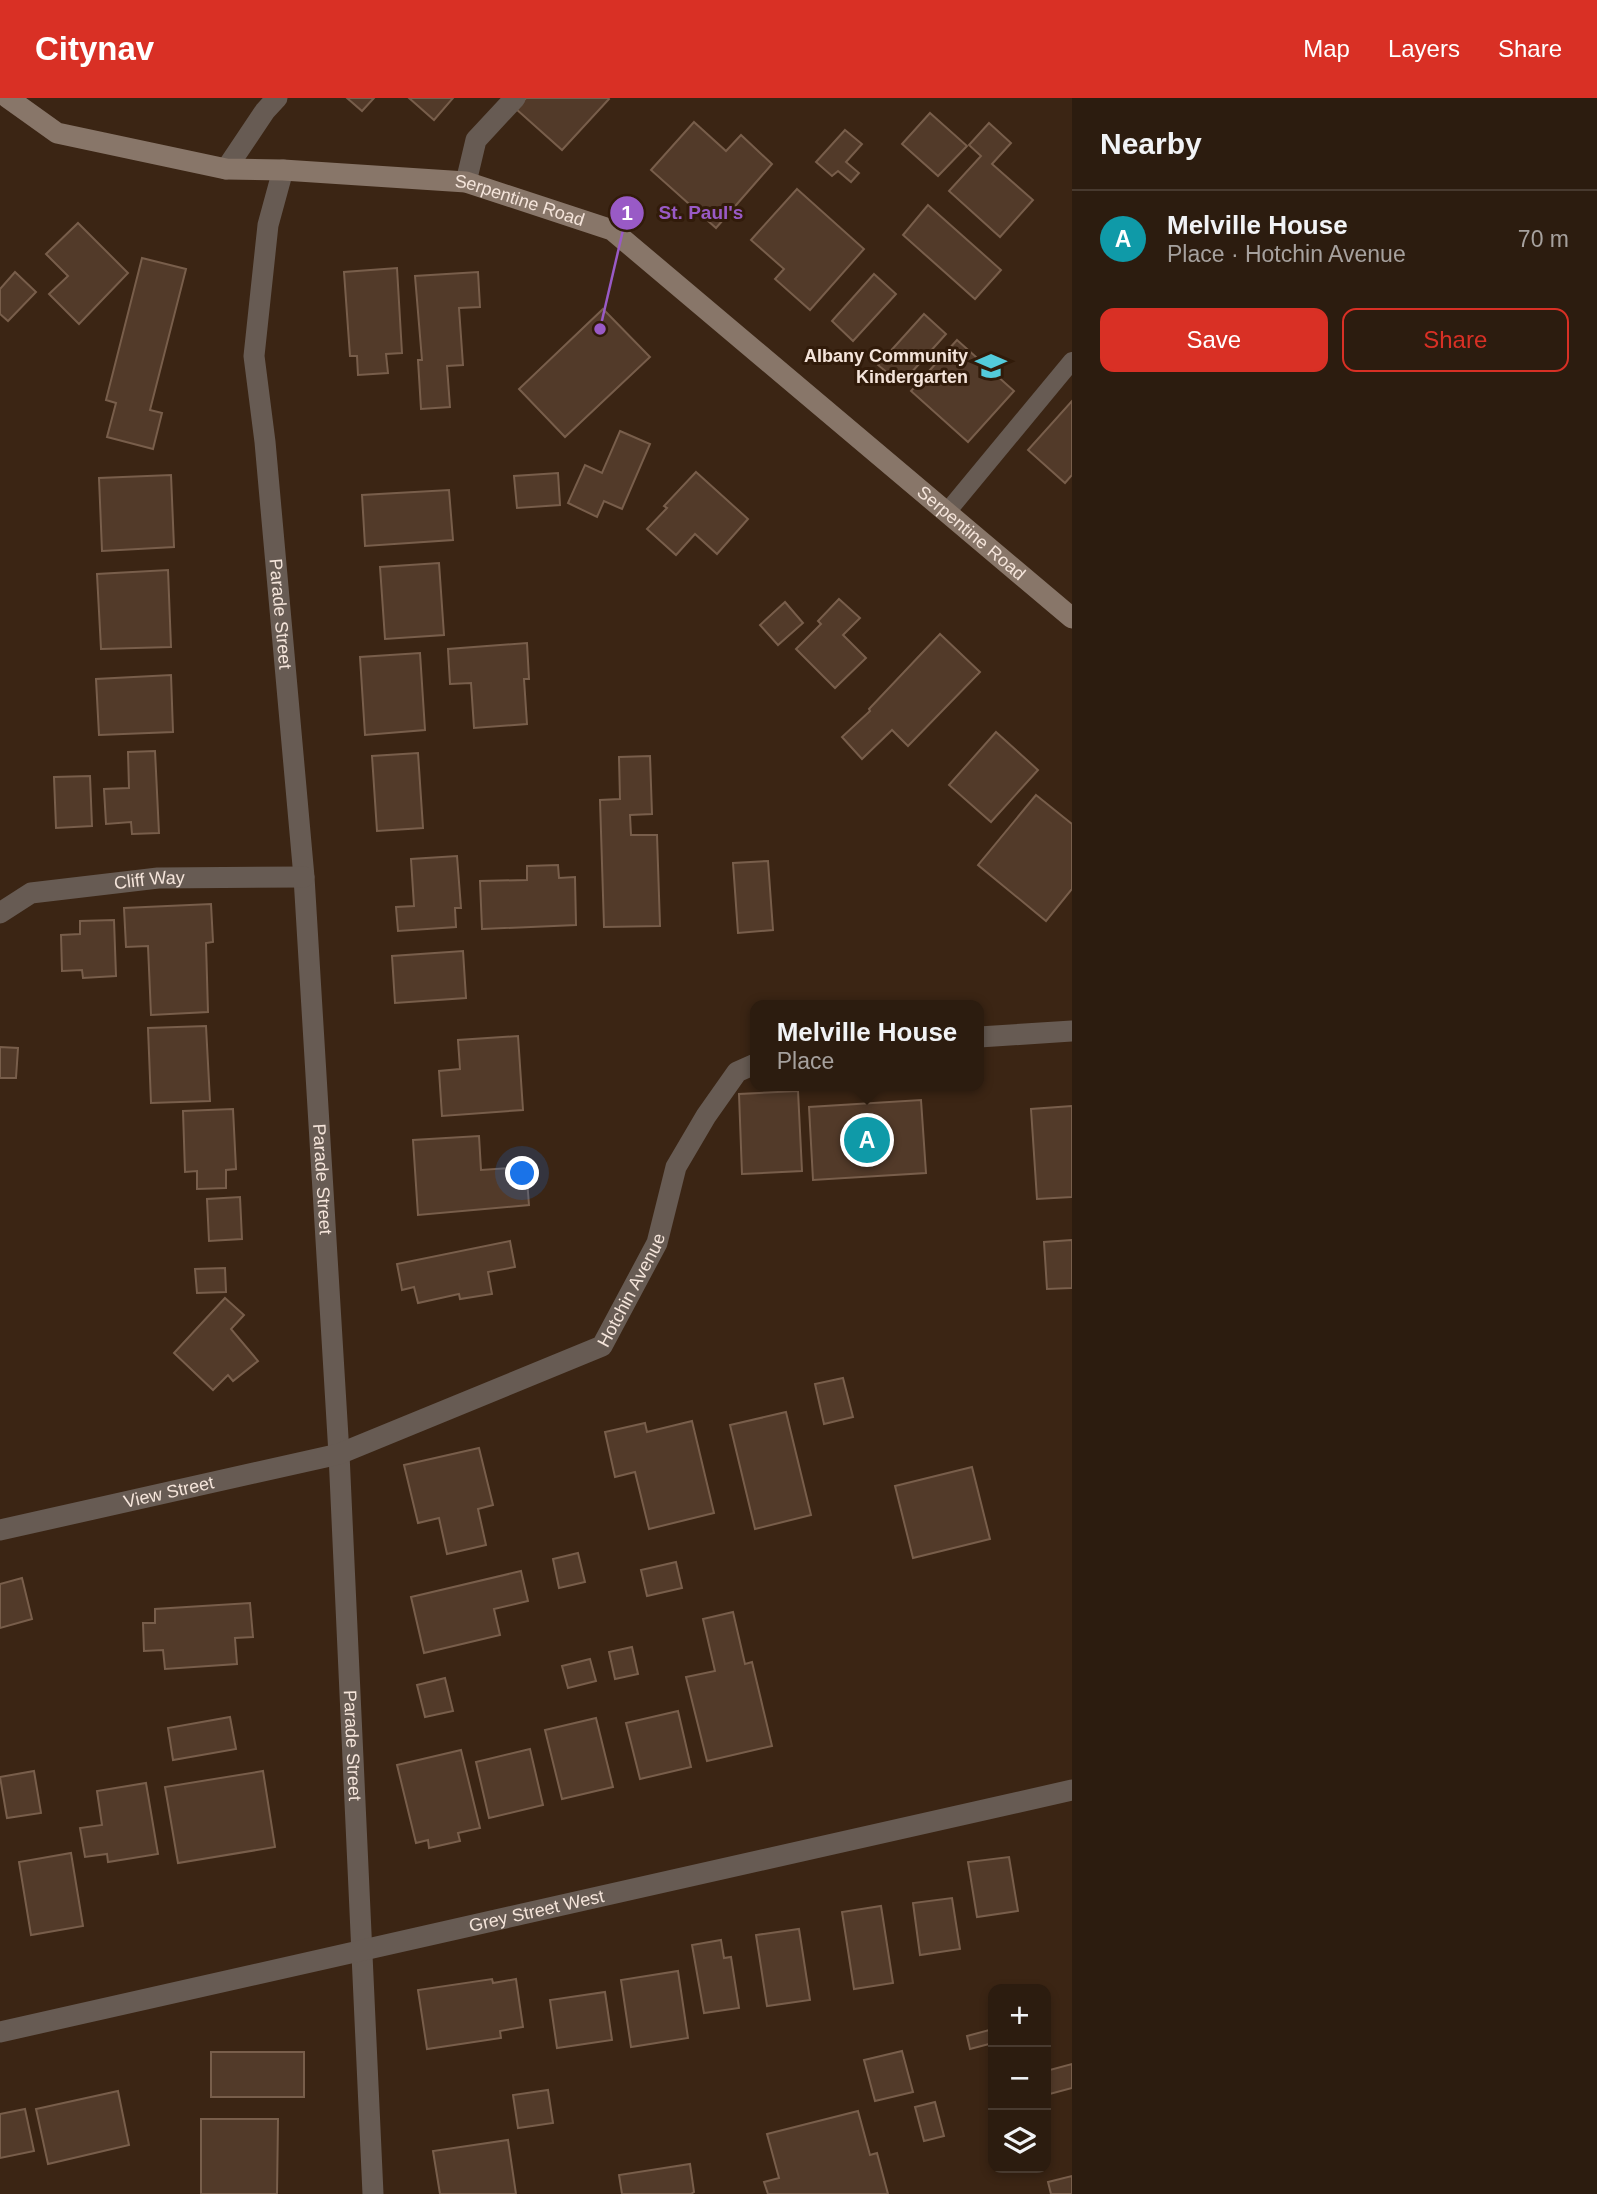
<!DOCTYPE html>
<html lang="en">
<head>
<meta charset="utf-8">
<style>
  body { margin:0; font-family:Arial,sans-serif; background:#342518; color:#f1f3f6 }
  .controls { position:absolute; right:21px; bottom:21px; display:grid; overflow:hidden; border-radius:14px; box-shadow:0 4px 10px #0003 }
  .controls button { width:63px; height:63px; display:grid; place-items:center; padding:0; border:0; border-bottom:2px solid #483a2f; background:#2c1c0f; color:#f1f3f6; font:35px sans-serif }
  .you { position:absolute; left:523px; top:1076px; width:24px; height:24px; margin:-18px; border:5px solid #fff; border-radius:50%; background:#1a73e8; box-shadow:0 0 0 10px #1a73e833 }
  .badge { display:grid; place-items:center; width:46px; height:46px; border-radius:50%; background:#d93025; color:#fff; font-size:23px; font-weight:700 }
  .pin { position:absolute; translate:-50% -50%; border:4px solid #fff; box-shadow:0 2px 7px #0006 }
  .popup { position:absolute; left:750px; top:902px; width:234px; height:91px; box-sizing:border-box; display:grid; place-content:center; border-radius:14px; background:#2c1c0f; filter:drop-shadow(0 2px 5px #0005); font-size:23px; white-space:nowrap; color:#a6a19e }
  .popup b { font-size:26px; color:#f1f3f6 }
  .popup::after { content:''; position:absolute; left:50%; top:100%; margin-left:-14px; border:14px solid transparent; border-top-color:#2c1c0f }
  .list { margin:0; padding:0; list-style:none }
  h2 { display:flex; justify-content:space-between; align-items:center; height:91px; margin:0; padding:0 28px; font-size:30px }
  h2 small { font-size:23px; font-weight:400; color:#a6a19e }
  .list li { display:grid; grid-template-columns:46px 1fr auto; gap:21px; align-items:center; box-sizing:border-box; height:98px; padding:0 28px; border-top:2px solid #483a2f }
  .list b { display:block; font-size:26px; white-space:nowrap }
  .list p { margin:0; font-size:23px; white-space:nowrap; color:#a6a19e }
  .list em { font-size:23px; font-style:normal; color:#a6a19e }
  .actions { display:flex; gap:14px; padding:21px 28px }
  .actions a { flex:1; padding:16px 0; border:2px solid #d93025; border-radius:14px; text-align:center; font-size:24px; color:#d93025 }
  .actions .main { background:#d93025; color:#fff }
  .icon { flex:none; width:38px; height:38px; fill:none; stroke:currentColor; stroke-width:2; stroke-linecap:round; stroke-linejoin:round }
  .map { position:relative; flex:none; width:1072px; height:2096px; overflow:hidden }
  header { display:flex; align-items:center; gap:42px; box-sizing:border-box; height:98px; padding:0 35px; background:#d93025; color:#fff }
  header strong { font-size:33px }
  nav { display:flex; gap:38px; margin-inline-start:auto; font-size:24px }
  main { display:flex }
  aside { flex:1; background:#2c1c0f }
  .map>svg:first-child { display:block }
  .building { fill:#523a29; stroke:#785e4b; stroke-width:2 }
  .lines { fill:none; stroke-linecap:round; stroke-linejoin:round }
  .lane { stroke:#675b53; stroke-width:18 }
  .street { stroke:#675b53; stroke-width:21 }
  .secondary { stroke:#887669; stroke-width:21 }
  .labels { text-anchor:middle; stroke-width:6; stroke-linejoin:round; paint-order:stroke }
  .street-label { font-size:18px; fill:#f4e4da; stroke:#311b0a }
  .poi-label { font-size:18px; font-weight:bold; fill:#f4e4da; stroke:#311b0a; text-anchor:end }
  .leader { fill:none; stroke:#995ac6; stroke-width:2.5 }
  .callout-dot { fill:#995ac6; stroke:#311b0a; stroke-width:2.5 }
  .mark-label { font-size:21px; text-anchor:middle; font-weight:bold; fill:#fff }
  .callout-label { font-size:19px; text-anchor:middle; font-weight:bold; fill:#995ac6; stroke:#311b0a; stroke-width:6; stroke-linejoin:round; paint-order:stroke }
</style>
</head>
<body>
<header>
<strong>Citynav</strong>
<nav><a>Map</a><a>Layers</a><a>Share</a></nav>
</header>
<main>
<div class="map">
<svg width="1072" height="2096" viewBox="0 0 1072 2096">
  <rect width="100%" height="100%" fill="#3b2514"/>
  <g class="building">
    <polygon points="347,0 374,0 362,13"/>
    <polygon points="409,0 453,0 434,22"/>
    <polygon points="526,0 608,0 609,1 562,52 516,11"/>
    <polygon points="930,15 967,48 938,78 902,46"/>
    <polygon points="694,24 726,53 741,37 772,66 716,130 651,72"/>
    <polygon points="989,25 1011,45 992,66 1033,102 1000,139 949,93 981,58 969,47"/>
    <polygon points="845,32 862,46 846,64 859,75 851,84 838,73 832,78 816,64"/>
    <polygon points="797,91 864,151 810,212 775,181 784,171 751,142"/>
    <polygon points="928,107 1001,172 975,201 903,137"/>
    <polygon points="78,125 128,175 79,226 49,196 68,178 46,156"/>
    <polygon points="142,160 186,171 150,312 162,315 153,351 107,339 116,305 106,302"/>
    <polygon points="397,170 402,255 386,256 388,275 358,277 357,258 350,258 344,174"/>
    <polygon points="15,174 36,194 8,223 0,216 0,191"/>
    <polygon points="478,174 480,209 459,210 463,267 447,268 450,309 421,311 418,262 422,262 415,178"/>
    <polygon points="874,176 896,196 853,243 832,223"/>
    <polygon points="603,211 650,259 565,339 519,291"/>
    <polygon points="924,216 946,236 901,286 878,267"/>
    <polygon points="957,242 1014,293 968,344 911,293"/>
    <polygon points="1072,303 1072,377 1065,385 1028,352"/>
    <polygon points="620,333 650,346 622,411 604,403 597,419 568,405 585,367 602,375"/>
    <polygon points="696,374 748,421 717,456 695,436 676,457 647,431 667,410 664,408"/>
    <polygon points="558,375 560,407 517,410 514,378"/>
    <polygon points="171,377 174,449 102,453 99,380"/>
    <polygon points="449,392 453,442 365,448 362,397"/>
    <polygon points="439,465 444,537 385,541 380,469"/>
    <polygon points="168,472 171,549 101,551 97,476"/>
    <polygon points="839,501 860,520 843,537 866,560 835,590 796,551 821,526 818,523"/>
    <polygon points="785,504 803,525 778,547 760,527"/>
    <polygon points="940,536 980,574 908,648 892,632 862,661 842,639 870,613 869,611"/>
    <polygon points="527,545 529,581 524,581 527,626 474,630 471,585 450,586 448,551"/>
    <polygon points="420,555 425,632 365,637 360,559"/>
    <polygon points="171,577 173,634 99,637 96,581"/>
    <polygon points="996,634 1038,672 991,724 949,687"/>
    <polygon points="155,653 159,735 132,736 131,724 106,726 104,691 129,690 128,654"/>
    <polygon points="418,655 423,730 377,733 372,658"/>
    <polygon points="650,658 652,716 630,717 631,737 657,737 660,828 604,829 600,702 620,701 619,659"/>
    <polygon points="90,678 92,728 56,730 54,679"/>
    <polygon points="1036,697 1072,726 1072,791 1046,823 978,767"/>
    <polygon points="457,758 461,810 455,810 456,829 398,833 396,809 414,808 411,761"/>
    <polygon points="768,763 773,832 738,835 733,765"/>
    <polygon points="558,767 559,780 575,779 576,827 482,831 480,783 527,782 527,768"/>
    <polygon points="211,806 213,844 206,845 208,914 151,917 148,848 126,849 124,810"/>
    <polygon points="114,822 116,878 83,880 82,872 62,873 61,837 80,836 80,823"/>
    <polygon points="463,853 466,900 395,905 392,858"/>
    <polygon points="206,928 210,1003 151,1005 148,930"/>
    <polygon points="518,938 523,1012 442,1018 439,973 460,971 458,942"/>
    <polygon points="0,949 18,950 16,980 0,980"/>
    <polygon points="798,993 802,1073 742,1076 739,996"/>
    <polygon points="921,1002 926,1075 813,1082 809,1009"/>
    <polygon points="1072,1008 1072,1099 1037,1101 1031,1011"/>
    <polygon points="233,1011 236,1071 226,1072 226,1090 197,1091 197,1073 185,1074 183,1013"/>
    <polygon points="479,1038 481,1072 526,1069 529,1107 418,1117 413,1042"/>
    <polygon points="240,1099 242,1141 209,1143 207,1101"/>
    <polygon points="1072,1142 1072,1190 1047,1191 1044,1144"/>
    <polygon points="510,1143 515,1169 488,1174 492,1196 460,1201 459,1196 418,1205 414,1189 402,1192 397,1166"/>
    <polygon points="225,1170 226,1194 197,1195 195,1171"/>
    <polygon points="225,1200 244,1217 231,1231 258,1263 233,1283 228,1277 213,1292 174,1255"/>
    <polygon points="843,1280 853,1319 824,1326 815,1286"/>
    <polygon points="786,1314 811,1417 755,1431 730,1327"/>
    <polygon points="692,1323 714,1415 649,1431 635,1374 615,1379 605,1334 645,1325 647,1334"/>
    <polygon points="479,1350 493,1407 478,1411 486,1447 447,1456 439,1420 418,1425 404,1367"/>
    <polygon points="972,1369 990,1441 913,1460 895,1388"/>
    <polygon points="578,1455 585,1484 559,1490 553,1461"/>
    <polygon points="676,1464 682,1490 647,1498 641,1472"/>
    <polygon points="521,1473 528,1503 494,1511 500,1537 424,1555 411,1499"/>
    <polygon points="22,1480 32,1521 0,1530 0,1486"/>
    <polygon points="250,1505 253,1539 235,1540 237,1566 165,1571 163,1552 144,1553 143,1525 155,1525 155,1511"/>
    <polygon points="733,1514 745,1566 752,1564 772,1648 707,1663 686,1579 715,1573 703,1521"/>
    <polygon points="632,1549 638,1576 615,1581 609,1554"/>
    <polygon points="590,1561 596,1583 568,1590 562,1568"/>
    <polygon points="445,1580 453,1613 425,1619 417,1587"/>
    <polygon points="678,1613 691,1669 640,1681 626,1625"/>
    <polygon points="230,1619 236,1651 173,1662 168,1630"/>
    <polygon points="596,1620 613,1689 562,1701 545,1632"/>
    <polygon points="530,1651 543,1707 489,1720 476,1664"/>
    <polygon points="461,1652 480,1730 458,1735 460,1743 429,1750 428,1742 416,1745 397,1667"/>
    <polygon points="34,1673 41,1715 7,1720 0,1679"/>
    <polygon points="263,1673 275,1749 178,1765 165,1689"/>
    <polygon points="146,1685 158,1756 108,1764 107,1756 85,1759 80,1730 102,1727 97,1693"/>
    <polygon points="71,1755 83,1828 31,1837 19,1764"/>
    <polygon points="1009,1759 1018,1813 977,1819 968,1764"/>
    <polygon points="952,1800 960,1851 920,1857 913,1805"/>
    <polygon points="881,1808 893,1885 854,1891 842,1814"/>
    <polygon points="799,1831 810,1902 767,1908 756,1837"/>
    <polygon points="721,1842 724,1860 731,1859 739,1910 704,1915 692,1847"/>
    <polygon points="678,1873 688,1940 631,1949 621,1882"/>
    <polygon points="492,1881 493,1885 516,1881 523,1929 500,1933 501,1940 427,1951 418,1892"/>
    <polygon points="605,1894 612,1942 557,1950 550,1902"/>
    <polygon points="993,1931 993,1945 970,1951 967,1938"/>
    <polygon points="902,1953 913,1994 875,2003 864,1962"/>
    <rect x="211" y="1954" width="93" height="45"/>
    <polygon points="1072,1966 1072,1990 1046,1997 1046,1973"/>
    <polygon points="548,1992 553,2025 518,2030 513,1997"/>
    <polygon points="118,1993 129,2047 48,2066 36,2011"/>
    <polygon points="935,2004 944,2038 924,2043 915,2009"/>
    <polygon points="25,2011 34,2053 0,2060 0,2016"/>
    <polygon points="858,2013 870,2057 877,2055 888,2096 768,2096 764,2084 779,2080 767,2036"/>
    <polygon points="201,2021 278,2021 277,2096 201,2096"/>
    <polygon points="508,2042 516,2096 440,2096 433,2053"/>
    <polygon points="690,2066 694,2094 691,2096 622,2096 619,2077"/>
    <polygon points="1072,2078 1072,2096 1051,2096 1048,2084"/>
  </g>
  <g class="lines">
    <polyline class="lane" points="947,414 1072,263"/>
    <g class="street">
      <polyline points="226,71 265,13 277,0"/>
      <path id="s1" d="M283,72L268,127L254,258L265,344L304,779L339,1356L373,2096"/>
      <polyline points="466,84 476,42 515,0"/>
      <path id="s2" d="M0,815L31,795L158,780L304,779"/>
      <polyline points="979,939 1072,933"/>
      <path id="s3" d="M0,1432L339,1356L602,1248L657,1145L676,1069L706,1018L737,974L755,966"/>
      <path id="s4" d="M0,1934L1072,1692"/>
    </g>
    <path class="secondary" id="s5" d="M8,0L57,35L226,71L283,72L466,84L612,132L1072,520"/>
  </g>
  <defs>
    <g id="school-bare" transform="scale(2.415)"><path d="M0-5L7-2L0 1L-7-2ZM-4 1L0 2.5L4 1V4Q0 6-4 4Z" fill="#53cbdb" stroke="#311b0a" stroke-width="2.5" paint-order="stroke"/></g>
  </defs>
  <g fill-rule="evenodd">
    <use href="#school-bare" x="991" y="268"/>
  </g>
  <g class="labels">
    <g class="street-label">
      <text dy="6" stroke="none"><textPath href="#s5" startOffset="530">Serpentine Road</textPath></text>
      <text dy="6" stroke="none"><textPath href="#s5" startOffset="1097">Serpentine Road</textPath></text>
      <text dy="6" stroke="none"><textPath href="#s1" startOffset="448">Parade Street</textPath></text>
      <text dy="6" stroke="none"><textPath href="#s2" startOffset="156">Cliff Way</textPath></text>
      <text dy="6" stroke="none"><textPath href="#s1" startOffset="1015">Parade Street</textPath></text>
      <text dy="6" stroke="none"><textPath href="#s3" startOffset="695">Hotchin Avenue</textPath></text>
      <text dy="6" stroke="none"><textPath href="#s3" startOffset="173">View Street</textPath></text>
      <text dy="6" stroke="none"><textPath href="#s1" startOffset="1582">Parade Street</textPath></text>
      <text dy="6" stroke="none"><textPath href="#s4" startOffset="550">Grey Street West</textPath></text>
    </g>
    <g class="poi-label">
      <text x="968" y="264">Albany Community<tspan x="968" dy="21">Kindergarten</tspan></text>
    </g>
  </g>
  <path class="leader" d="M600 231L627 115"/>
  <g class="callout-dot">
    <circle cx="600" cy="231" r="7"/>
    <circle cx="627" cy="115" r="18"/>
  </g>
  <g class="mark-label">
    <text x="627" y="122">1</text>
  </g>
  <g class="callout-label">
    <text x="701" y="121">St. Paul's</text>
  </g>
</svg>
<div class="controls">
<button>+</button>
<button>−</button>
<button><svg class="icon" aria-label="layers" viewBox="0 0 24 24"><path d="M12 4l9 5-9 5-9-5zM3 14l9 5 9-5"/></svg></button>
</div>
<div class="you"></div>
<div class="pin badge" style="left:867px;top:1042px;background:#0f9aa8">A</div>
<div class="popup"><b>Melville House</b>Place</div>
</div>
<aside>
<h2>Nearby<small></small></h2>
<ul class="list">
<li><span class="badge" style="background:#0f9aa8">A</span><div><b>Melville House</b><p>Place · Hotchin Avenue</p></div><em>70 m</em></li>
</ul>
<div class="actions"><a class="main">Save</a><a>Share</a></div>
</aside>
</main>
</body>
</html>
